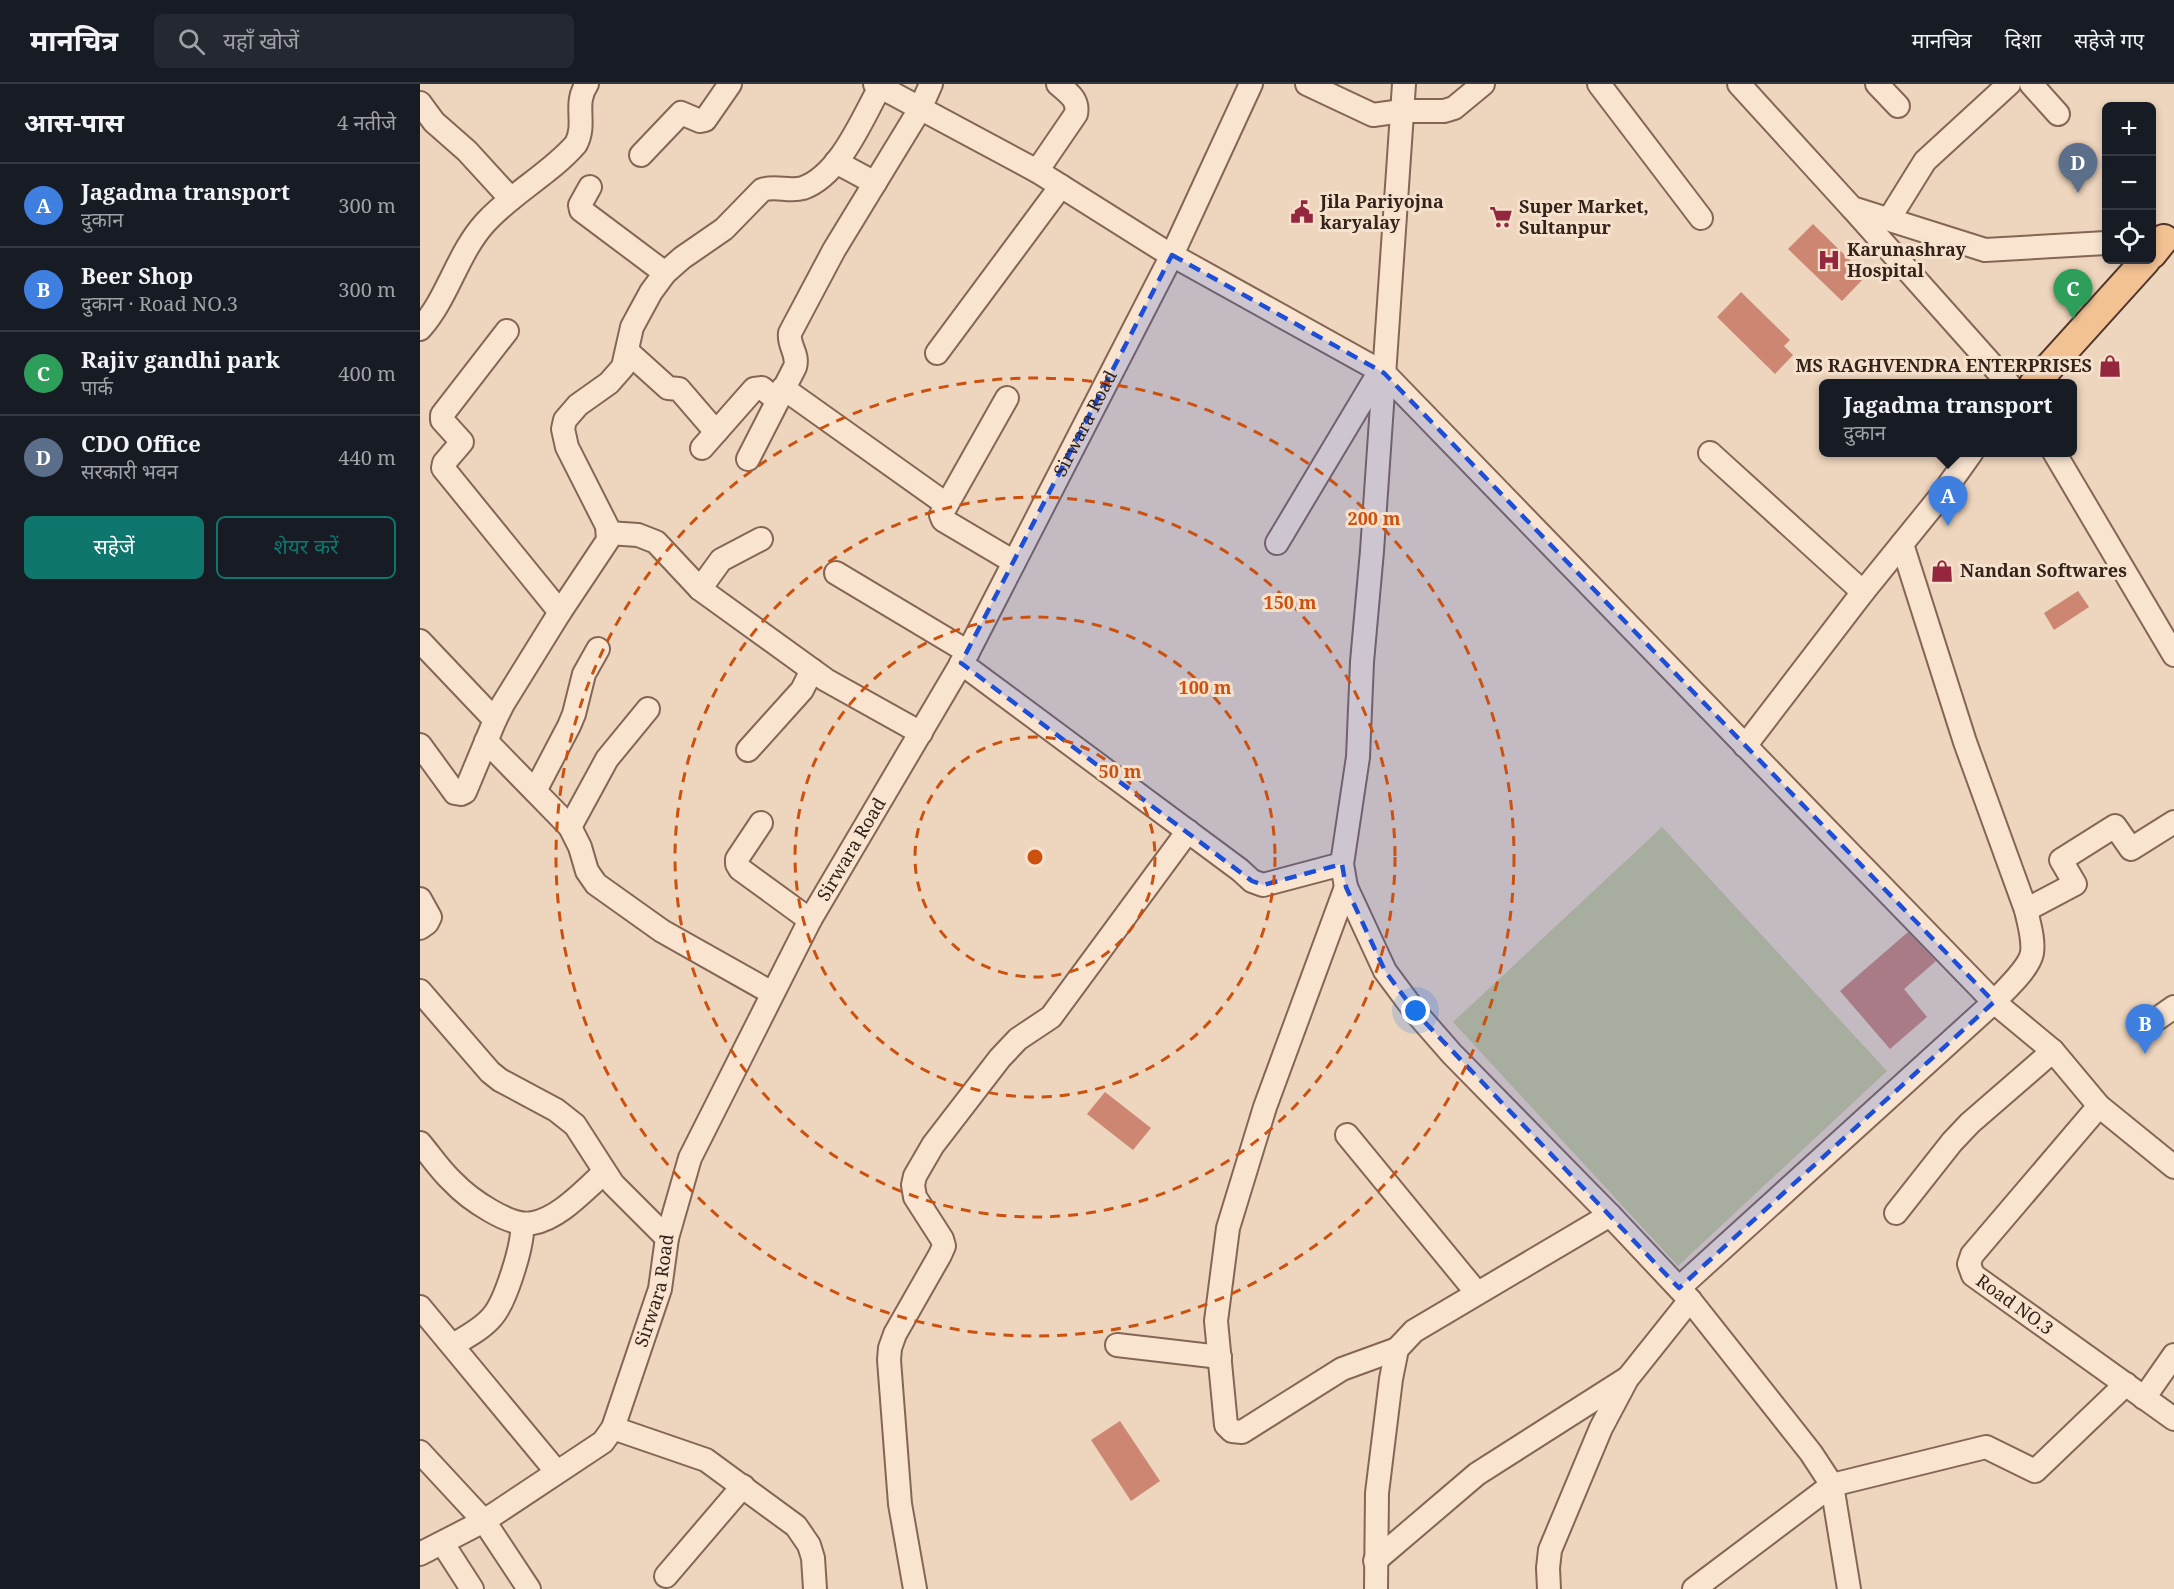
<!DOCTYPE html>
<html lang="hi">
<head>
<meta charset="utf-8">
<style>
  body { margin:0; font-family:"Noto Serif","Noto Sans Devanagari",serif; background:#242831; color:#f1f3f6 }
  .controls { position:absolute; right:18px; top:18px; display:grid; overflow:hidden; border-radius:9px; box-shadow:0 3px 9px #0003 }
  .controls button { width:54px; height:54px; display:grid; place-items:center; padding:0; border:0; border-bottom:2px solid #363941; background:#171b24; color:#f1f3f6; font:30px sans-serif }
  .you { position:absolute; left:996px; top:927px; width:21px; height:21px; margin:-15px; border:4px solid #fff; border-radius:50%; background:#1a73e8; box-shadow:0 0 0 9px #1a73e833 }
  .badge { display:grid; place-items:center; width:39px; height:39px; border-radius:50%; background:#0f766e; color:#fff; font-size:20px; font-weight:700 }
  .pin { position:absolute; translate:-50% -50px; filter:drop-shadow(0 2px 3px #0008) }
  .pin::after { content:''; position:absolute; top:32px; width:21px; height:18px; background:inherit; clip-path:polygon(0 0,100% 0,50% 100%) }
  .popup { position:absolute; left:1399px; top:295px; width:258px; height:78px; box-sizing:border-box; display:grid; place-content:center; border-radius:9px; background:#171b24; filter:drop-shadow(0 2px 4px #0005); font-size:20px; white-space:nowrap; color:#9ea1a6 }
  .popup b { font-size:22px; color:#f1f3f6 }
  .popup::after { content:''; position:absolute; left:50%; top:100%; margin-left:-12px; border:12px solid transparent; border-top-color:#171b24 }
  .list { margin:0; padding:0; list-style:none }
  h2 { display:flex; justify-content:space-between; align-items:center; height:78px; margin:0; padding:0 24px; font-size:26px }
  h2 small { font-size:20px; font-weight:400; color:#9ea1a6 }
  .list li { display:grid; grid-template-columns:39px 1fr auto; gap:18px; align-items:center; box-sizing:border-box; height:84px; padding:0 24px; border-top:2px solid #363941 }
  .list b { display:block; font-size:22px; white-space:nowrap }
  .list p { margin:0; font-size:20px; white-space:nowrap; color:#9ea1a6 }
  .list em { font-size:20px; font-style:normal; color:#9ea1a6 }
  .actions { display:flex; gap:12px; padding:18px 24px }
  .actions a { flex:1; padding:14px 0; border:2px solid #0f766e; border-radius:9px; text-align:center; font-size:21px; color:#0f766e }
  .actions .main { background:#0f766e; color:#fff }
  .icon { flex:none; width:33px; height:33px; fill:none; stroke:currentColor; stroke-width:2; stroke-linecap:round; stroke-linejoin:round }
  .map { position:relative; flex:none; width:1754px; height:1505px; overflow:hidden }
  header { display:flex; align-items:center; gap:36px; box-sizing:border-box; height:84px; padding:0 30px; background:#171b24; border-bottom:2px solid #363941 }
  header strong { font-size:28px }
  nav { display:flex; gap:33px; margin-inline-start:auto; font-size:21px }
  .search { width:420px; height:54px; background:#242831; display:flex; align-items:center; gap:15px; box-sizing:border-box; padding:0 21px; border-radius:9px; color:#9ea1a6; font-size:22px }
  main { display:flex }
  aside { flex:1; background:#171b24 }
  .map>svg:first-child { display:block }
  .green { fill:#cbc691 }
  .building { fill:#cc8672 }
  .lines { fill:none; stroke-linecap:round; stroke-linejoin:round }
  .minor-casing { stroke:#856656; stroke-width:26 }
  .major-casing { stroke:#52352b; stroke-width:32 }
  .minor { stroke:#f9e4d0; stroke-width:22 }
  .major { stroke:#f2c293; stroke-width:28 }
  .marked { fill:#1d4ed8; fill-opacity:0.2; stroke:#1d4ed8; stroke-width:4.5; stroke-dasharray:12 8; stroke-linejoin:round }
  .ring { fill:none; stroke:#cd510e; stroke-width:3; stroke-dasharray:10 8 }
  .labels { text-anchor:middle; stroke-width:6; stroke-linejoin:round; paint-order:stroke }
  .poi-label { font-size:18px; font-weight:bold; fill:#34221b; stroke:#f5e1cc; text-anchor:start }
  .street-label { font-size:18px; fill:#34221b; stroke:#f5e1cc }
  .centre { fill:#cd510e; stroke:#f5e1cc; stroke-width:3 }
  .ring-label { font-size:18px; text-anchor:middle; font-weight:bold; fill:#cd510e; stroke:#f5e1cc; stroke-width:6; stroke-linejoin:round; paint-order:stroke }
</style>
</head>
<body>
<header>
<strong>मानचित्र</strong>
<div class="search"><svg class="icon" aria-label="search" viewBox="0 0 24 24"><circle cx="10" cy="10" r="6"/><path d="M15 15l6 6"/></svg>यहाँ खोजें</div>
<nav><a>मानचित्र</a><a>दिशा</a><a>सहेजे गए</a></nav>
</header>
<main>
<aside>
<h2>आस-पास<small>4 नतीजे</small></h2>
<ul class="list">
<li><span class="badge" style="background:#3f7fe0">A</span><div><b>Jagadma transport</b><p>दुकान</p></div><em>300 m</em></li>
<li><span class="badge" style="background:#3f7fe0">B</span><div><b>Beer Shop</b><p>दुकान · Road NO.3</p></div><em>300 m</em></li>
<li><span class="badge" style="background:#2e9e5b">C</span><div><b>Rajiv gandhi park</b><p>पार्क</p></div><em>400 m</em></li>
<li><span class="badge" style="background:#5c6f8a">D</span><div><b>CDO Office</b><p>सरकारी भवन</p></div><em>440 m</em></li>
</ul>
<div class="actions"><a class="main">सहेजें</a><a>शेयर करें</a></div>
</aside>
<div class="map">
<svg width="1754" height="1505" viewBox="0 0 1754 1505">
  <rect width="100%" height="100%" fill="#eed5bd"/>
  <polygon class="green" points="1242,743 1467,987 1258,1182 1033,938"/>
  <g class="building">
    <polygon points="1393,140 1446,192 1422,217 1368,165"/>
    <polygon points="1321,208 1370,256 1364,262 1373,271 1355,290 1297,233"/>
    <polygon points="1658,507 1669,523 1634,546 1624,529"/>
    <polygon points="1488,848 1516,877 1484,905 1507,933 1470,965 1420,907"/>
    <polygon points="685,1008 731,1044 713,1066 667,1030"/>
    <polygon points="700,1337 740,1397 711,1417 671,1356"/>
  </g>
  <g class="lines">
    <g class="minor-casing">
      <g id="minor">
        <polyline points="455,0 617,87 741,165 964,289 1574,918 1633,967 1679,1022 1754,1083"/>
        <polyline points="887,0 953,31 982,27 1024,27 1034,24 1063,0"/>
        <polyline points="984,0 952,467 942,578 938,673 922,780 926,803 965,887 997,930 1032,970 1190,1131 1270,1216 1391,1369 1412,1401 1429,1505"/>
        <polyline points="1179,0 1281,134"/>
        <polyline points="1319,0 1432,124 1565,166 1686,159"/>
        <polyline points="1457,0 1478,22"/>
        <polyline points="1611,0 1638,30"/>
        <polyline points="0,19 14,38 47,67 91,115"/>
        <polyline points="221,71 261,29 280,37 285,36 310,0"/>
        <polyline points="416,78 455,99"/>
        <path d="M617,87L656,30C659,15 648,9 638,0"/>
        <polyline points="170,103 160,121 161,126 245,189"/>
        <polyline points="1433,125 1589,300"/>
        <polyline points="1469,135 1505,77 1589,0"/>
        <path d="M0,245C28,214 37,170 65,139C92,109 130,90 156,60C167,39 153,20 167,0"/>
        <polyline points="87,247 22,331 22,336 42,358 24,379 23,384 140,528"/>
        <polyline points="207,267 248,304 259,305 296,348"/>
        <polyline points="517,269 641,102"/>
        <polyline points="363,304 526,420"/>
        <polyline points="587,314 521,431 523,436 594,478"/>
        <polyline points="282,364 334,305 342,304 357,316"/>
        <polyline points="1634,368 1754,571"/>
        <polyline points="1290,369 1443,508"/>
        <path d="M328,375L375,283C379,270 368,262 370,249L414,166L500,25L511,0"/>
        <polyline points="188,449 218,451 236,458 280,505 406,596 501,649"/>
        <polyline points="857,459 960,287"/>
        <polyline points="416,489 548,568"/>
        <polyline points="280,505 301,476 341,455"/>
        <polyline points="0,557 75,636"/>
        <polyline points="541,579 820,786 832,797 843,801 922,780"/>
        <polyline points="66,657 150,743 160,763 167,787 176,800 242,847 352,909"/>
        <path d="M0,661L35,709L41,710L45,708L75,636L83,620L140,528L188,456L187,442L147,363L143,345L145,336L158,321L189,299L203,283L212,243L231,208L245,189L262,174L304,145L342,106C355,101 369,108 383,104C420,91 442,35 460,3"/>
        <polyline points="1325,662 1443,508 1520,413 1552,368"/>
        <polyline points="328,666 382,606 392,586"/>
        <polyline points="115,707 149,642 154,630 164,590 178,565"/>
        <polyline points="341,739 317,775 317,780 320,785 390,836"/>
        <polyline points="150,743 187,675 228,625"/>
        <polyline points="926,803 845,1023 808,1144 796,1237 806,1341 812,1347 822,1348 922,1285 977,1265"/>
        <polyline points="0,815 10,833 7,839 0,844"/>
        <polyline points="1606,826 1655,800 1641,776 1695,742 1711,765 1754,738"/>
        <polyline points="0,907 70,988 80,996 136,1026 155,1041 193,1100 247,1154"/>
        <polyline points="1734,937 1754,923"/>
        <path id="s1" d="M1679,1022L1552,1171L1549,1180L1553,1191L1754,1335"/>
        <polyline points="927,1051 1057,1209"/>
        <path d="M0,1059C11,1072 20,1086 33,1098C48,1114 90,1144 113,1139C140,1134 164,1106 184,1089"/>
        <polyline points="1476,1129 1532,1058 1550,1039 1633,967"/>
        <path d="M1259,1204L1574,918C1585,906 1609,885 1612,869C1614,855 1609,840 1606,826L1545,658L1482,460"/>
        <polyline points="0,1223 136,1387"/>
        <path d="M33,1261C46,1253 62,1245 72,1233C85,1219 104,1160 102,1140"/>
        <polyline points="697,1261 800,1273"/>
        <polyline points="1724,1314 1754,1271"/>
        <polyline points="193,1344 286,1376 376,1442 389,1461 393,1474 395,1505"/>
        <polyline points="0,1368 64,1437 109,1505"/>
        <polyline points="23,1460 52,1505"/>
        <path id="s2" d="M0,1470L64,1437L183,1358L193,1344L240,1205L247,1154L270,1074L390,836L548,568L752,171L831,0"/>
        <polyline points="955,1477 1057,1390 1206,1295"/>
        <polyline points="246,1492 323,1402"/>
        <polyline points="495,1505 480,1420 469,1276 470,1264 475,1250 520,1171 524,1162 522,1155 495,1113 493,1101 495,1092 513,1061 580,974 598,955 631,933 768,747"/>
        <polyline points="956,1505 957,1409 971,1295 977,1265 994,1247 1190,1131"/>
        <polyline points="1129,1505 1128,1484 1130,1466 1181,1344 1207,1295 1270,1216"/>
        <polyline points="1274,1505 1412,1401 1566,1363 1615,1387 1706,1300"/>
      </g>
    </g>
    <g class="major-casing">
      <g id="major">
        <polyline points="1732,170 1744,155"/>
        <polyline points="1614,300 1726,176"/>
      </g>
    </g>
    <use href="#minor" class="minor"/>
    <use href="#major" class="major"/>
  </g>
  <path class="marked" d="M752,171L964,289L1574,918L1259,1204L997,930L965,887L926,803L922,780L843,801L832,797L541,579Z"/>
  <g class="ring">
    <circle cx="615" cy="773" r="120"/>
    <circle cx="615" cy="773" r="240"/>
    <circle cx="615" cy="773" r="360"/>
    <circle cx="615" cy="773" r="479"/>
  </g>
  <defs>
    <g id="civic-bare" transform="scale(1.8)"><path d="M-.6-6.5H3V-4.5H.6V-3L4-1V1h2V6H-6V1h2V-1L-.6-3ZM-1.2 2.5V6h2.4V2.5Z" fill="#94263d" stroke="#f5e1cc" stroke-width="2.5" paint-order="stroke"/></g>
    <g id="supermarket-bare" transform="scale(1.8)"><path d="M-6-5.5h2.5l.6 2H6L4.5 2H-2.5L-4.4-4H-6ZM-1.5 3.2a1.3 1.3 0 1 0 .1 0ZM3 3.2a1.3 1.3 0 1 0 .1 0Z" fill="#94263d" stroke="#f5e1cc" stroke-width="2.5" paint-order="stroke"/></g>
    <g id="hospital-bare" transform="scale(1.8)"><path d="M-5-5h3v3.5h4V-5h3V5h-3V1.5h-4V5h-3Z" fill="#94263d" stroke="#f5e1cc" stroke-width="2.5" paint-order="stroke"/></g>
    <g id="shop-bare" transform="scale(1.8)"><path d="M-5-2.5h2.3a2.7 3.5 0 0 1 5.4 0H5L5.5 6h-11ZM-1.5-2.5h3a1.5 2.3 0 0 0-3 0Z" fill="#94263d" stroke="#f5e1cc" stroke-width="2.5" paint-order="stroke"/></g>
  </defs>
  <g fill-rule="evenodd">
    <use href="#civic-bare" x="882" y="128"/>
    <use href="#supermarket-bare" x="1081" y="133"/>
    <use href="#hospital-bare" x="1409" y="176"/>
    <use href="#shop-bare" x="1690" y="282"/>
    <use href="#shop-bare" x="1522" y="487"/>
  </g>
  <g class="labels">
    <g class="poi-label">
      <text x="900" y="124">Jila Pariyojna<tspan x="900" dy="21">karyalay</tspan></text>
      <text x="1099" y="129">Super Market,<tspan x="1099" dy="21">Sultanpur</tspan></text>
      <text x="1427" y="172">Karunashray<tspan x="1427" dy="21">Hospital</tspan></text>
      <text x="1672" y="288" text-anchor="end">MS RAGHVENDRA ENTERPRISES</text>
      <text x="1540" y="493">Nandan Softwares</text>
    </g>
    <g class="street-label">
      <text dy="6" stroke="none"><textPath href="#s2" startOffset="1348">Sirwara Road</textPath></text>
      <text dy="6" stroke="none"><textPath href="#s2" startOffset="862">Sirwara Road</textPath></text>
      <text dy="6" stroke="none"><textPath href="#s2" startOffset="376">Sirwara Road</textPath></text>
      <text dy="6" stroke="none"><textPath href="#s1" startOffset="268">Road NO.3</textPath></text>
    </g>
  </g>
  <circle cx="615" cy="773" r="9" class="centre"/>
  <g class="ring-label">
    <text x="954" y="441">200 m</text>
    <text x="870" y="525">150 m</text>
    <text x="785" y="610">100 m</text>
    <text x="700" y="694">50 m</text>
  </g>
</svg>
<div class="controls">
<button>+</button>
<button>−</button>
<button><svg class="icon" aria-label="locate" viewBox="0 0 24 24"><circle cx="12" cy="12" r="6"/><path d="M12 2v4M12 18v4M2 12h4M18 12h4"/></svg></button>
</div>
<div class="you"></div>
<div class="pin badge" style="left:1528px;top:442px;background:#3f7fe0">A</div>
<div class="popup"><b>Jagadma transport</b>दुकान</div>
<div class="pin badge" style="left:1725px;top:970px;background:#3f7fe0">B</div>
<div class="pin badge" style="left:1653px;top:235px;background:#2e9e5b">C</div>
<div class="pin badge" style="left:1658px;top:109px;background:#5c6f8a">D</div>
</div>
</main>
</body>
</html>
